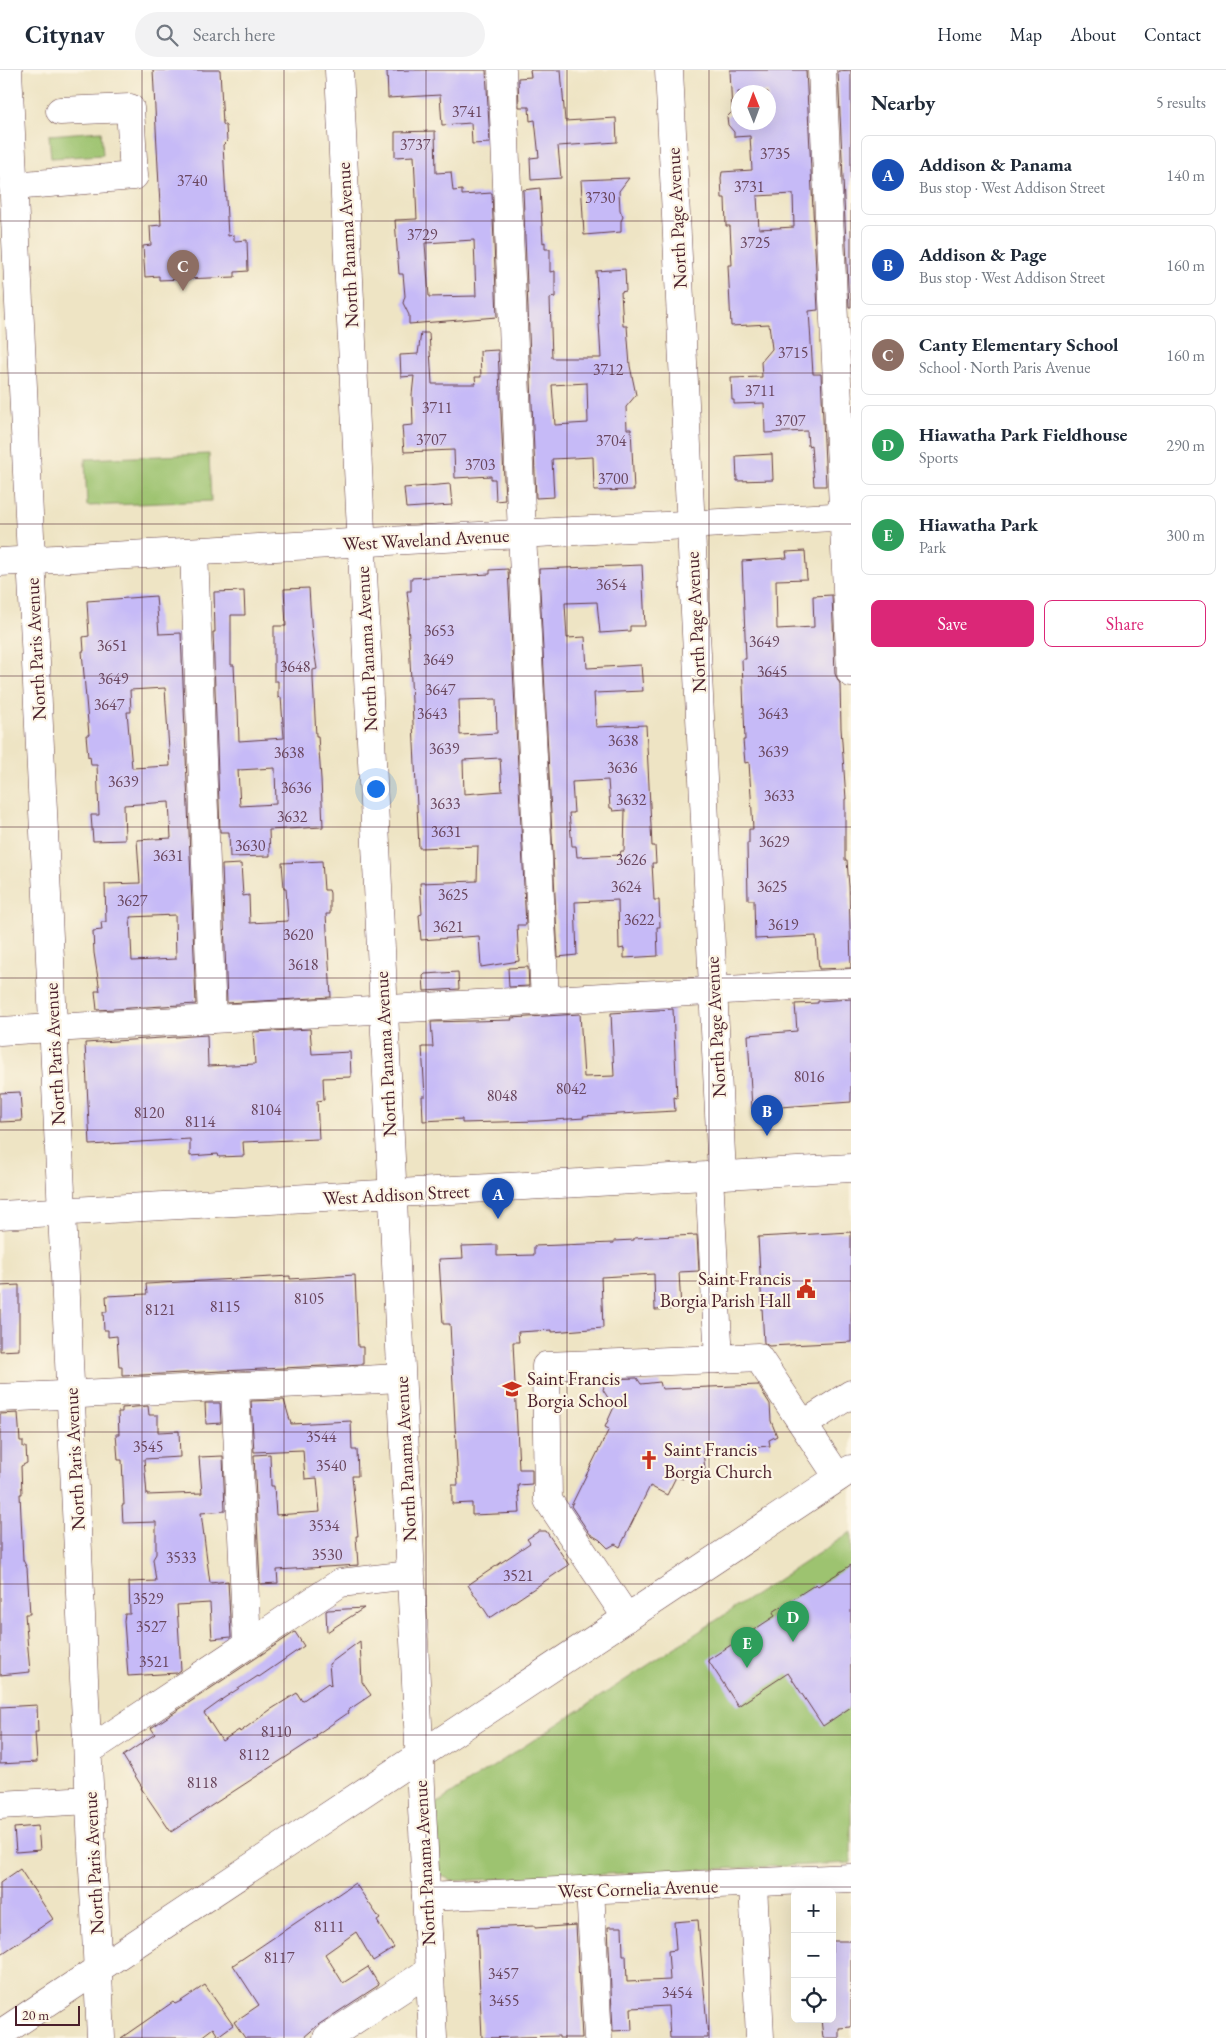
<!DOCTYPE html>
<html lang="en">
<head>
<meta charset="utf-8">
<style>
  body { margin:0; font-family:"EB Garamond",serif; background:#f2f2f3; color:#1f2937 }
  .controls { position:absolute; right:15px; bottom:15px; display:grid; overflow:hidden; border-radius:8px; box-shadow:0 5px 20px #0002 }
  .controls button { width:45px; height:45px; display:grid; place-items:center; padding:0; border:0; border-bottom:1px solid #e0e1e3; background:#fff; color:#1f2937; font:25px sans-serif }
  .compass { position:absolute; left:731px; top:15px; width:45px; height:45px; border-radius:50%; background:#fff; box-shadow:0 5px 20px #0002; rotate:359deg }
  .scale { position:absolute; left:15px; bottom:12px; width:65px; box-sizing:border-box; padding-left:5px; border:2px solid #4a1f2b; border-top:0; font-size:14px; line-height:18px; white-space:nowrap; color:#4a1f2b; -webkit-text-stroke:4px #fcf5e5; paint-order:stroke }
  .you { position:absolute; left:375px; top:718px; width:18px; height:18px; margin:-12px; border:4px solid #fff; border-radius:50%; background:#1a73e8; box-shadow:0 0 0 8px #1a73e833 }
  .badge { display:grid; place-items:center; width:32px; height:32px; border-radius:50%; background:#db2777; color:#fff; font-size:16px; font-weight:700 }
  .pin { position:absolute; translate:-50% -41px; filter:drop-shadow(0 1px 2px #0008) }
  .pin::after { content:''; position:absolute; top:26px; width:18px; height:15px; background:inherit; clip-path:polygon(0 0,100% 0,50% 100%) }
  .list { margin:0; padding:0; list-style:none }
  h2 { display:flex; justify-content:space-between; align-items:center; height:65px; margin:0; padding:0 20px; font-size:21px }
  h2 small { font-size:16px; font-weight:400; color:#747a83 }
  .list li { display:grid; grid-template-columns:32px 1fr auto; gap:15px; align-items:center; box-sizing:border-box; height:80px; margin:0 10px 10px; padding:0 10px; border:1px solid #e0e1e3; border-radius:8px }
  .list b { display:block; font-size:19px; white-space:nowrap }
  .list p { margin:0; font-size:16px; white-space:nowrap; color:#747a83 }
  .list em { font-size:16px; font-style:normal; color:#747a83 }
  .actions { display:flex; gap:10px; padding:15px 20px }
  .actions a { flex:1; padding:11px 0; border:1px solid #db2777; border-radius:8px; text-align:center; font-size:18px; color:#db2777 }
  .actions .main { background:#db2777; color:#fff }
  .icon { flex:none; width:28px; height:28px; fill:none; stroke:currentColor; stroke-width:2; stroke-linecap:round; stroke-linejoin:round }
  .map { position:relative; flex:none; width:851px; height:1968px; overflow:hidden }
  header { display:flex; align-items:center; gap:30px; box-sizing:border-box; height:70px; padding:0 25px; background:#fff; border-bottom:1px solid #e0e1e3 }
  header strong { font-size:24px }
  nav { display:flex; gap:28px; margin-inline-start:auto; font-size:18px }
  .search { width:350px; height:45px; background:#f2f2f3; display:flex; align-items:center; gap:12px; box-sizing:border-box; padding:0 18px; border-radius:28px; color:#747a83; font-size:19px }
  main { display:flex }
  aside { flex:1; background:#fff }
  .map>svg:first-child { display:block }
  .green { fill:#9dc36f; stroke:#74714d }
  .building { fill:#c6baf7; fill-rule:evenodd }
  .lines { fill:none; stroke-linecap:round; stroke-linejoin:round }
  .minor-casing { stroke:#633d42; stroke-width:29 }
  .major-casing { stroke:#633d42; stroke-width:29 }
  .minor { stroke:#fff; stroke-width:28 }
  .major { stroke:#fff; stroke-width:28 }
  .grid { fill:none; stroke:#4a1f2b; stroke-width:1; stroke-opacity:0.55 }
  .labels { text-anchor:middle; stroke-width:4.5; stroke-linejoin:round; paint-order:stroke }
  .number-label { font-size:16px; fill:#69465e }
  .street-label { font-size:19px; fill:#4a1f2b; stroke:#fcf5e5 }
  .poi-label { font-size:19px; fill:#4a1f2b; stroke:#fcf5e5; text-anchor:start }
</style>
</head>
<body>
<header>
<strong>Citynav</strong>
<div class="search"><svg class="icon" aria-label="search" viewBox="0 0 24 24"><circle cx="10" cy="10" r="6"/><path d="M15 15l6 6"/></svg>Search here</div>
<nav><a>Home</a><a>Map</a><a>About</a><a>Contact</a></nav>
</header>
<main>
<div class="map">
<svg width="851" height="1968" viewBox="0 0 851 1968">
  <rect width="100%" height="100%" fill="#fcf5e5"/>
  <filter id="ink" filterUnits="userSpaceOnUse"><feTurbulence type="fractalNoise" baseFrequency=".02" numOctaves="2"/><feDisplacementMap in="SourceGraphic" scale="10" xChannelSelector="R" yChannelSelector="G"/><feConvolveMatrix kernelMatrix="1 2 1 2 8 2 1 2 1" color-interpolation-filters="sRGB"/></filter>
  <filter id="wash" filterUnits="userSpaceOnUse"><feTurbulence type="fractalNoise" baseFrequency=".0096" numOctaves="4" result="noise"/><feDisplacementMap in="SourceGraphic" scale="20" xChannelSelector="R" yChannelSelector="G"/><feGaussianBlur stdDeviation="1.12" result="paint"/><feColorMatrix in="noise" values="0 0 0 0 0 0 0 0 0 0 0 0 0 0 0 0 0 1.4 0 .05"/><feComposite in="paint" operator="in"/></filter>
  <g filter="url(#wash)">
    <rect width="100%" height="100%" fill="#eee4c4"/>
    <g class="green">
      <polygon points="101,61 103,85 51,88 49,65"/>
      <polygon points="209,384 211,431 87,436 85,389"/>
      <polygon points="851,1462 851,1793 451,1811 439,1803 436,1734"/>
    </g>
    <g id="blocks">
      <g class="building">
        <polygon points="153,0 220,0 223,54 226,56 227,71 223,75 228,166 234,165 234,171 247,170 248,201 235,202 235,207 159,210 159,206 145,207 143,176 151,175 150,156 161,155"/>
        <polygon points="410,0 486,0 490,73 472,74 471,53 442,55 440,25 388,28 387,1"/>
        <polygon points="530,0 561,0 565,51 616,48 617,72 558,76 561,108 531,110 530,88 539,87 535,50 530,51 529,37 519,37 518,8 531,7"/>
        <path d="M730,0H806L818,240L809,241L813,304H821L826,416H814L811,375L808,376L807,361L765,363L764,333L734,334V330H732L731,308L762,307L761,292L772,279L769,254L731,256L728,195H732L730,156H726L725,128H722L721,108L722,102L752,100L750,66L734,67V62L728,55L727,47L732,42ZM738,22H768V52H738ZM793,124L794,157L759,159L757,126Z"/>
        <polygon points="851,0 851,237 849,237 838,1"/>
        <path d="M435,61L436,103L451,102L453,121L462,120V125L492,123L497,247L409,254V245L403,233L405,226L403,204H399L395,150L417,149L414,86L395,87V62ZM474,170L476,226L429,227L425,173Z"/>
        <polygon points="629,108 619,121 620,140 623,147 621,151 621,162 584,165 581,110"/>
        <path d="M540,118L543,173L545,172V179H550V202L555,201V227L550,228L552,288H601L596,201L625,199L626,221L621,222L623,256H627L630,296L636,325L626,337L627,359H631L634,420L594,421L593,387L552,389L554,427L536,428L523,120ZM587,313L588,353L555,355L552,315Z"/>
        <polygon points="421,263 429,263 432,314 476,314 475,307 481,307 480,281 498,280 505,430 496,431 495,409 491,409 491,406 455,408 454,380 404,382 402,356 413,355 412,325 414,306 401,307 400,285 418,284"/>
        <polygon points="772,384 773,410 737,411 736,386"/>
        <polygon points="450,414 452,435 406,438 404,418"/>
        <polygon points="805,481 807,509 776,510 777,559 814,557 813,526 832,525 835,604 840,614 841,658 846,729 845,729 845,790 847,790 849,817 851,898 819,899 816,866 755,869 754,830 748,830 747,773 749,773 749,759 753,759 749,692 745,693 743,670 745,670 742,589 746,589 742,491 787,488 786,482"/>
        <path d="M642,495L645,556H630V561L600,563L597,532L565,533L567,568L585,567L587,598L641,595L643,621L594,623L596,657L646,655L652,776H655L656,793H652L654,830H659L660,857H657L658,886L624,888V878L619,879L618,830L575,832L577,885L558,887L539,499ZM608,710L610,738H612L613,741L625,740L624,781H621L620,785L577,787L576,776H572L569,743H574L572,712Z"/>
        <path d="M508,499L526,855H517L519,891L481,897L479,866L421,870L419,845L422,844L420,813L477,811L478,776L419,778L408,548H410L407,521H411V508L490,504V500ZM496,629L497,663L460,665L459,630ZM500,688L502,721L464,724L463,690Z"/>
        <path d="M309,518L312,567L317,599L313,600V609L316,666H318L321,709L323,757L269,760L270,786L230,787L229,762H220L213,562H215L214,522L244,521L245,545H231V595H234L236,639H238L239,671L284,668L281,627L278,628V611H274V556H286L284,519ZM275,698L276,734L240,736L238,700Z"/>
        <path d="M156,526L159,564L181,563L196,934L97,940L95,921H100L94,883L93,861L102,860L101,852H106L105,814L140,813L137,770L171,768L169,732L124,735L125,770L93,771L91,745H99L97,695H91L90,686L88,687L86,665H89L82,581H84L83,567L89,566L87,531ZM165,618L170,696L132,698L127,642H131L130,620ZM175,845L176,889L132,891L130,847Z"/>
        <polygon points="322,791 324,820 329,820 330,823 330,844 326,844 331,927 227,933 222,795 241,794 243,826 249,825 250,853 288,851 286,818 284,818 282,793"/>
        <polygon points="528,897 529,916 509,917 508,898"/>
        <polygon points="458,902 459,919 424,921 423,906 425,904"/>
        <polygon points="851,929 851,1032 752,1039 748,965 797,961 795,934 818,933 818,931"/>
        <polygon points="673,939 677,1028 674,1027 675,1041 583,1046 584,1048 538,1051 462,1053 462,1049 423,1051 422,1026 425,1026 422,977 433,977 431,952 512,950 511,948 580,944 584,1007 614,1006 611,943"/>
        <polygon points="310,959 312,984 350,982 351,1007 323,1008 324,1030 317,1031 319,1069 243,1072 244,1086 219,1087 218,1084 190,1086 190,1069 90,1075 85,973 207,965 208,996 255,994 253,962"/>
        <polygon points="20,1022 22,1051 0,1052 0,1023"/>
        <polygon points="851,1162 851,1272 769,1276 764,1273 758,1167"/>
        <polygon points="697,1165 699,1201 679,1202 681,1239 655,1240 654,1204 601,1207 603,1258 552,1262 552,1260 518,1262 519,1272 513,1272 519,1399 532,1399 532,1414 518,1415 520,1443 472,1445 472,1433 452,1434 452,1415 458,1415 450,1254 443,1254 439,1189 463,1188 462,1176 497,1175 497,1186 534,1185 534,1176 614,1173 614,1171 634,1170 634,1168"/>
        <polygon points="355,1205 358,1277 363,1277 363,1294 122,1306 122,1297 119,1297 117,1266 108,1267 108,1260 104,1260 103,1242 107,1242 106,1226 147,1224 146,1214 290,1206 290,1209"/>
        <polygon points="19,1215 19,1280 0,1281 0,1216"/>
        <polygon points="637,1308 641,1314 660,1312 662,1319 758,1315 770,1334 771,1351 777,1366 769,1370 770,1376 703,1381 705,1400 687,1401 683,1409 676,1407 667,1425 650,1416 620,1477 615,1474 608,1478 600,1470 590,1464 571,1436 609,1359 605,1357 614,1337 603,1320 606,1309"/>
        <polygon points="284,1330 291,1354 351,1351 352,1380 357,1380 358,1406 352,1406 358,1466 356,1466 358,1495 277,1500 278,1513 260,1514 254,1385 270,1384 271,1416 274,1416 276,1445 320,1442 317,1408 305,1409 303,1380 254,1382 251,1331"/>
        <polygon points="205,1333 220,1333 221,1353 206,1354"/>
        <polygon points="148,1336 149,1345 158,1345 158,1362 179,1361 180,1387 144,1389 147,1425 202,1423 199,1387 223,1386 225,1441 201,1443 210,1513 228,1511 231,1567 212,1569 210,1533 177,1535 181,1600 177,1603 128,1606 124,1551 125,1544 130,1544 129,1512 156,1511 153,1489 156,1484 156,1452 123,1453 122,1435 124,1435 122,1390 118,1390 116,1364 119,1364 118,1342 122,1342 122,1338"/>
        <polygon points="18,1343 20,1371 23,1371 23,1377 26,1377 27,1393 21,1396 22,1424 20,1424 23,1490 27,1498 30,1544 25,1544 30,1602 0,1605 0,1344"/>
        <polygon points="539,1461 546,1461 569,1495 490,1548 468,1515 530,1473 527,1469"/>
        <polygon points="851,1495 851,1637 823,1656 788,1603 738,1636 708,1590 775,1546 773,1542 816,1514 818,1516"/>
        <polygon points="364,1538 327,1562 326,1541 328,1540"/>
        <polygon points="295,1562 304,1576 259,1607 258,1606 221,1630 222,1630 204,1643 222,1671 239,1660 240,1662 270,1640 297,1623 302,1631 328,1613 331,1616 329,1594 360,1571 362,1612 371,1625 347,1641 348,1643 316,1665 317,1667 171,1762 141,1718 142,1717 123,1686 155,1664 151,1658"/>
        <polygon points="37,1635 38,1662 35,1662 37,1692 0,1694 0,1637"/>
        <polygon points="38,1756 40,1780 16,1782 14,1758"/>
        <polygon points="20,1799 53,1849 0,1885 0,1813"/>
        <polygon points="355,1813 380,1849 377,1851 394,1878 373,1891 356,1862 325,1884 343,1913 368,1897 379,1915 318,1955 303,1968 245,1968 234,1952 259,1935 233,1895"/>
        <polygon points="698,1850 708,1968 670,1968 668,1936 631,1938 632,1960 613,1961 608,1857 622,1857 623,1885 626,1885 627,1912 670,1910 668,1881 676,1880 674,1852"/>
        <polygon points="576,1855 582,1968 559,1968 559,1966 482,1968 477,1858 535,1856 535,1858"/>
        <polygon points="832,1871 851,1871 851,1957 839,1958 839,1968 823,1968 821,1949 832,1949"/>
        <polygon points="205,1915 233,1955 218,1966 213,1958 200,1968 121,1968 173,1932 175,1934 181,1931"/>
      </g>
    </g>
  </g>
  <g filter="url(#ink)">
    <use href="#blocks" fill-opacity="0" stroke="#633d42" stroke-width="1"/>
    <g class="lines">
      <g class="minor-casing">
        <g id="minor">
          <polyline points="8,0 101,1968"/>
          <polyline points="339,0 433,1968"/>
          <polyline points="502,0 522,464 545,930"/>
          <polyline points="669,0 722,1105"/>
          <polyline points="822,0 851,603"/>
          <polyline points="13,116 134,106 130,38 60,41"/>
          <polyline points="194,482 212,949"/>
          <polyline points="0,492 851,446"/>
          <polyline points="0,961 851,913"/>
          <polyline points="709,1106 719,1289 758,1287 838,1407"/>
          <polyline points="0,1145 851,1098"/>
          <polyline points="235,1316 247,1573"/>
          <polyline points="0,1328 401,1308"/>
          <polyline points="804,1354 851,1324"/>
          <polyline points="627,1548 548,1430 546,1296 719,1289"/>
          <polyline points="88,1681 340,1513 410,1505"/>
          <polyline points="0,1735 90,1730"/>
          <polyline points="753,1813 760,1968"/>
          <polyline points="590,1819 598,1968"/>
          <polyline points="426,1827 851,1808"/>
          <polyline points="327,1968 429,1901"/>
        </g>
      </g>
      <g class="major-casing">
        <polyline id="major" points="0,1964 851,1399"/>
      </g>
      <use href="#minor" class="minor"/>
      <use href="#major" class="major"/>
    </g>
  </g>
  <path class="grid" d="M142,0V1968M284,0V1968M426,0V1968M567,0V1968M709,0V1968M0,151H851M0,303H851M0,454H851M0,606H851M0,757H851M0,908H851M0,1060H851M0,1211H851M0,1362H851M0,1514H851M0,1665H851M0,1817H851"/>
  <defs>
    <g id="civic-bare" transform="scale(1.5)"><path d="M-.6-6.5H3V-4.5H.6V-3L4-1V1h2V6H-6V1h2V-1L-.6-3ZM-1.2 2.5V6h2.4V2.5Z" fill="#c8321e" stroke="#fcf5e5" stroke-width="2.5" paint-order="stroke"/></g>
    <g id="school-bare" transform="scale(1.5)"><path d="M0-5L7-2L0 1L-7-2ZM-4 1L0 2.5L4 1V4Q0 6-4 4Z" fill="#c8321e" stroke="#fcf5e5" stroke-width="2.5" paint-order="stroke"/></g>
    <g id="church-bare" transform="scale(1.5)"><path d="M-1.2-6h2.4v3.5h3.3v2.4h-3.3V6h-2.4V-.1h-3.3v-2.4h3.3Z" fill="#c8321e" stroke="#fcf5e5" stroke-width="2.5" paint-order="stroke"/></g>
  </defs>
  <g fill-rule="evenodd">
    <use href="#civic-bare" x="806" y="1219"/>
    <use href="#school-bare" x="512" y="1319"/>
    <use href="#church-bare" x="649" y="1390"/>
  </g>
  <g class="labels">
    <g class="number-label">
      <text x="467" y="47">3741</text>
      <text x="415" y="80">3737</text>
      <text x="775" y="89">3735</text>
      <text x="192" y="116">3740</text>
      <text x="749" y="122">3731</text>
      <text x="600" y="133">3730</text>
      <text x="422" y="170">3729</text>
      <text x="755" y="178">3725</text>
      <text x="793" y="288">3715</text>
      <text x="608" y="305">3712</text>
      <text x="760" y="326">3711</text>
      <text x="437" y="343">3711</text>
      <text x="790" y="356">3707</text>
      <text x="431" y="375">3707</text>
      <text x="611" y="376">3704</text>
      <text x="480" y="400">3703</text>
      <text x="613" y="414">3700</text>
      <text x="611" y="520">3654</text>
      <text x="439" y="566">3653</text>
      <text x="764" y="577">3649</text>
      <text x="112" y="581">3651</text>
      <text x="438" y="595">3649</text>
      <text x="295" y="602">3648</text>
      <text x="772" y="607">3645</text>
      <text x="113" y="614">3649</text>
      <text x="440" y="625">3647</text>
      <text x="109" y="640">3647</text>
      <text x="432" y="649">3643</text>
      <text x="773" y="649">3643</text>
      <text x="623" y="676">3638</text>
      <text x="444" y="684">3639</text>
      <text x="773" y="687">3639</text>
      <text x="289" y="688">3638</text>
      <text x="622" y="703">3636</text>
      <text x="123" y="717">3639</text>
      <text x="296" y="723">3636</text>
      <text x="779" y="731">3633</text>
      <text x="631" y="735">3632</text>
      <text x="445" y="739">3633</text>
      <text x="292" y="752">3632</text>
      <text x="446" y="767">3631</text>
      <text x="774" y="777">3629</text>
      <text x="250" y="781">3630</text>
      <text x="168" y="791">3631</text>
      <text x="631" y="795">3626</text>
      <text x="626" y="822">3624</text>
      <text x="772" y="822">3625</text>
      <text x="453" y="830">3625</text>
      <text x="132" y="836">3627</text>
      <text x="639" y="855">3622</text>
      <text x="783" y="860">3619</text>
      <text x="448" y="862">3621</text>
      <text x="298" y="870">3620</text>
      <text x="303" y="900">3618</text>
      <text x="809" y="1012">8016</text>
      <text x="571" y="1024">8042</text>
      <text x="502" y="1031">8048</text>
      <text x="266" y="1045">8104</text>
      <text x="149" y="1048">8120</text>
      <text x="200" y="1057">8114</text>
      <text x="309" y="1234">8105</text>
      <text x="225" y="1242">8115</text>
      <text x="160" y="1245">8121</text>
      <text x="321" y="1372">3544</text>
      <text x="148" y="1382">3545</text>
      <text x="331" y="1401">3540</text>
      <text x="324" y="1461">3534</text>
      <text x="327" y="1490">3530</text>
      <text x="181" y="1493">3533</text>
      <text x="518" y="1511">3521</text>
      <text x="148" y="1534">3529</text>
      <text x="151" y="1562">3527</text>
      <text x="154" y="1597">3521</text>
      <text x="276" y="1667">8110</text>
      <text x="254" y="1690">8112</text>
      <text x="202" y="1718">8118</text>
      <text x="329" y="1862">8111</text>
      <text x="279" y="1893">8117</text>
      <text x="503" y="1909">3457</text>
      <text x="677" y="1928">3454</text>
      <text x="504" y="1936">3455</text>
    </g>
    <g class="street-label">
      <text transform="translate(676 148) rotate(-93)" y="7">North Page Avenue</text>
      <text transform="translate(347 175) rotate(-93)" y="7">North Panama Avenue</text>
      <text transform="translate(426 469) rotate(-3)" y="7">West Waveland Avenue</text>
      <text transform="translate(695 552) rotate(-93)" y="7">North Page Avenue</text>
      <text transform="translate(35 579) rotate(-93)" y="7">North Paris Avenue</text>
      <text transform="translate(366 579) rotate(-93)" y="7">North Panama Avenue</text>
      <text transform="translate(715 957) rotate(-93)" y="7">North Page Avenue</text>
      <text transform="translate(54 984) rotate(-93)" y="7">North Paris Avenue</text>
      <text transform="translate(385 984) rotate(-93)" y="7">North Panama Avenue</text>
      <text transform="translate(396 1124) rotate(-3)" y="7">West Addison Street</text>
      <text transform="translate(74 1389) rotate(-93)" y="7">North Paris Avenue</text>
      <text transform="translate(405 1389) rotate(-93)" y="7">North Panama Avenue</text>
      <text transform="translate(93 1793) rotate(-93)" y="7">North Paris Avenue</text>
      <text transform="translate(424 1793) rotate(-93)" y="7">North Panama Avenue</text>
      <text transform="translate(638 1818) rotate(-2)" y="7">West Cornelia Avenue</text>
    </g>
    <g class="poi-label">
      <text x="791" y="1215" text-anchor="end">Saint Francis<tspan x="791" dy="22">Borgia Parish Hall</tspan></text>
      <text x="527" y="1315">Saint Francis<tspan x="527" dy="22">Borgia School</tspan></text>
      <text x="664" y="1386">Saint Francis<tspan x="664" dy="22">Borgia Church</tspan></text>
    </g>
  </g>
</svg>
<div class="controls">
<button>+</button>
<button>−</button>
<button><svg class="icon" aria-label="locate" viewBox="0 0 24 24"><circle cx="12" cy="12" r="6"/><path d="M12 2v4M12 18v4M2 12h4M18 12h4"/></svg></button>
</div>
<svg class="compass" viewBox="-18 -18 36 36"><path d="M0-13l5 13h-10z" fill="#e53935"/><path d="M0 13l5-13h-10z" fill="#747a83"/></svg>
<div class="scale">20 m</div>
<div class="you"></div>
<div class="pin badge" style="left:498px;top:1149px;background:#1a4fb4">A</div>
<div class="pin badge" style="left:767px;top:1066px;background:#1a4fb4">B</div>
<div class="pin badge" style="left:183px;top:221px;background:#8d6e63">C</div>
<div class="pin badge" style="left:793px;top:1572px;background:#2e9e5b">D</div>
<div class="pin badge" style="left:747px;top:1598px;background:#2e9e5b">E</div>
</div>
<aside>
<h2>Nearby<small>5 results</small></h2>
<ul class="list">
<li><span class="badge" style="background:#1a4fb4">A</span><div><b>Addison &amp; Panama</b><p>Bus stop · West Addison Street</p></div><em>140 m</em></li>
<li><span class="badge" style="background:#1a4fb4">B</span><div><b>Addison &amp; Page</b><p>Bus stop · West Addison Street</p></div><em>160 m</em></li>
<li><span class="badge" style="background:#8d6e63">C</span><div><b>Canty Elementary School</b><p>School · North Paris Avenue</p></div><em>160 m</em></li>
<li><span class="badge" style="background:#2e9e5b">D</span><div><b>Hiawatha Park Fieldhouse</b><p>Sports</p></div><em>290 m</em></li>
<li><span class="badge" style="background:#2e9e5b">E</span><div><b>Hiawatha Park</b><p>Park</p></div><em>300 m</em></li>
</ul>
<div class="actions"><a class="main">Save</a><a>Share</a></div>
</aside>
</main>
</body>
</html>
